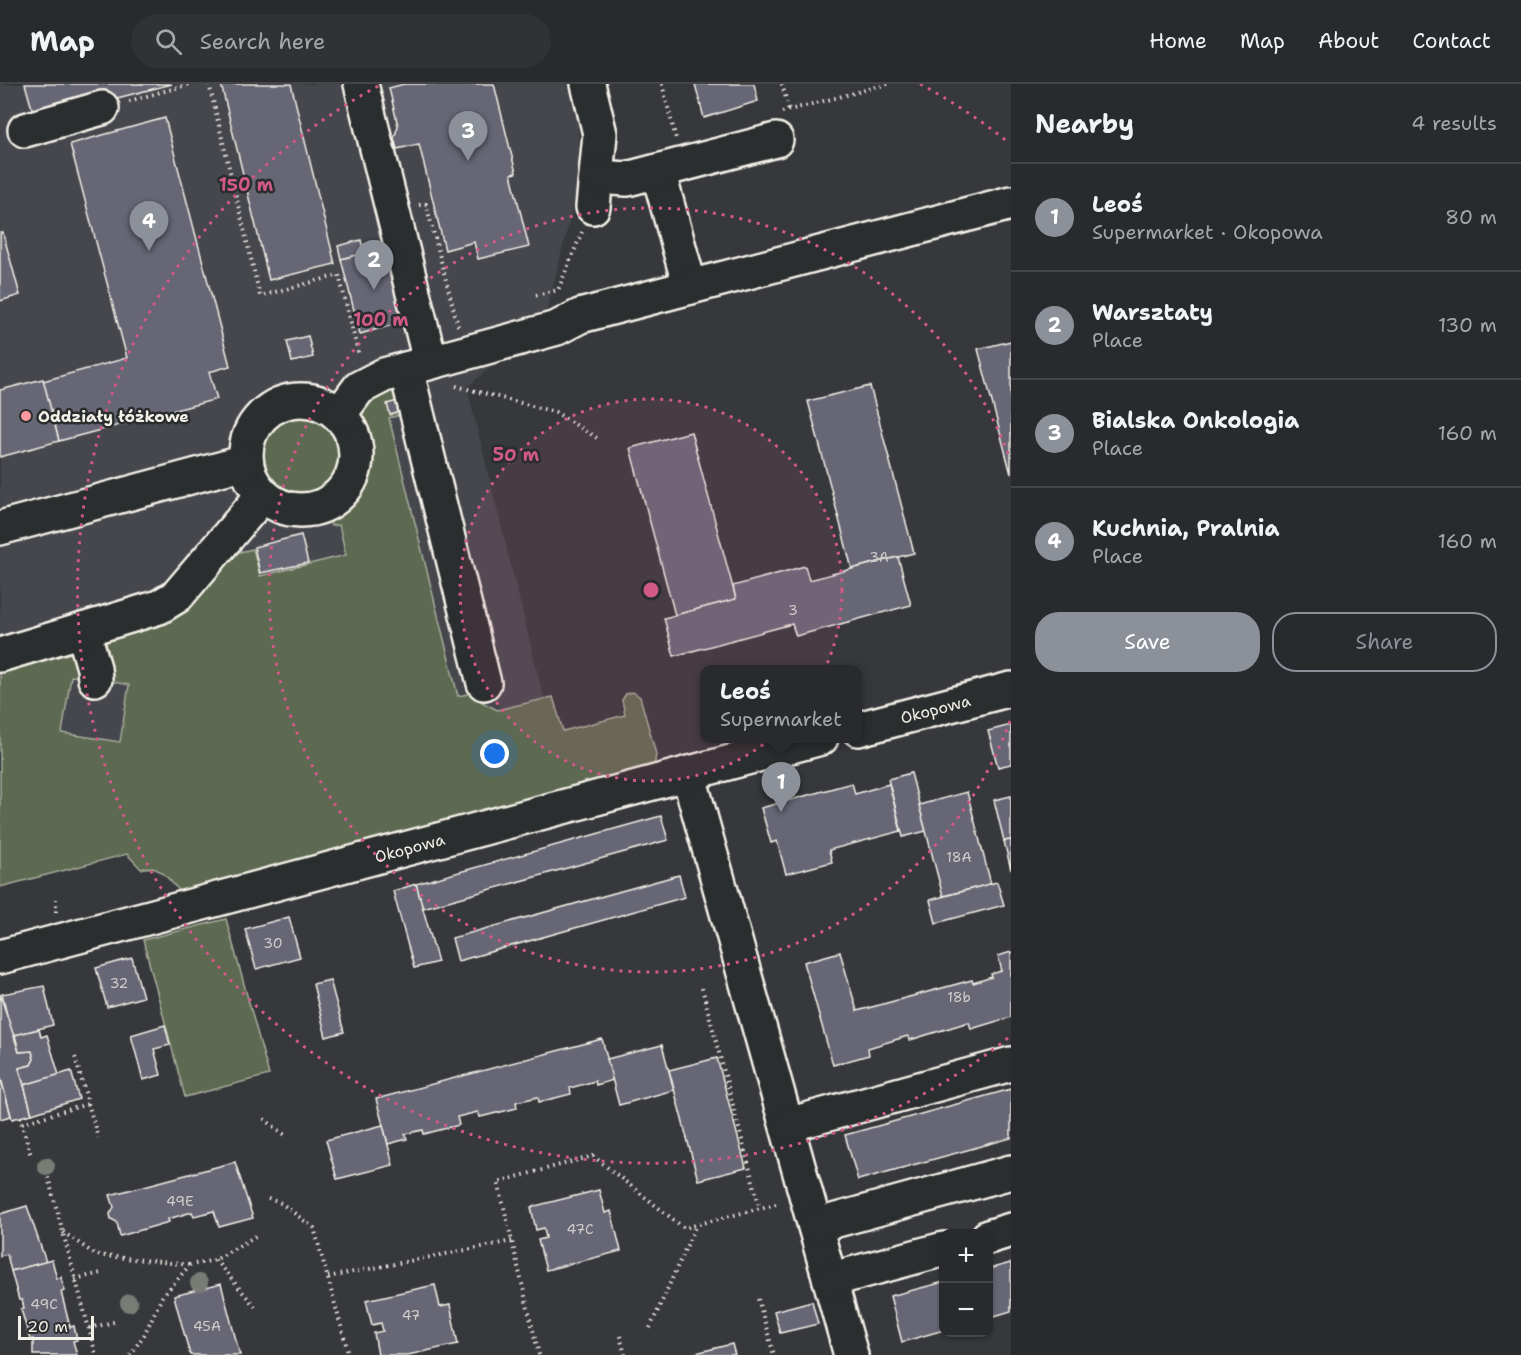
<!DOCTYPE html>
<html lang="en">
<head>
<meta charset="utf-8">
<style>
  body { margin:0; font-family:"Shantell Sans",sans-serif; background:#303235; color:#f1f3f6 }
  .controls { position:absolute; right:18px; bottom:18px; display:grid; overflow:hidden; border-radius:12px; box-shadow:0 2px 4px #0004 }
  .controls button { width:54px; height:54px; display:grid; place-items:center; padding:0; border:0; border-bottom:2px solid #444649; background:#282a2d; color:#f1f3f6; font:30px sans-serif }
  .scale { position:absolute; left:18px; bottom:15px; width:76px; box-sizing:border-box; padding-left:6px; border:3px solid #f4f1e8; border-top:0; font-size:16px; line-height:21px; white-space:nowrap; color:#f4f1e8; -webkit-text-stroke:4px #2a2d2e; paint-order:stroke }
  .you { position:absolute; left:495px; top:670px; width:21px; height:21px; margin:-15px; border:4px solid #fff; border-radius:50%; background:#1a73e8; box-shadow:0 0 0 9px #1a73e833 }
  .badge { display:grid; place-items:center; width:39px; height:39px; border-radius:50%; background:#8c9099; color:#fff; font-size:20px; font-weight:700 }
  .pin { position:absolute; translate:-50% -50px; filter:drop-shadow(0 2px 3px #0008) }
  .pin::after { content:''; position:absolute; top:32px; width:21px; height:18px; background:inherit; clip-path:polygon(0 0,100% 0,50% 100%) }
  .popup { position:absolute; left:700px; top:581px; width:162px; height:78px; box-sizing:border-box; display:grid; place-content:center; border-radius:12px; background:#282a2d; filter:drop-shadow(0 2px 4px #0005); font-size:20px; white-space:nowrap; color:#a5a7aa }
  .popup b { font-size:22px; color:#f1f3f6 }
  .popup::after { content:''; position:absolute; left:50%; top:100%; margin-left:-12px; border:12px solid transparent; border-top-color:#282a2d }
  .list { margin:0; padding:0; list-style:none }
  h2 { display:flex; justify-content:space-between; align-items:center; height:78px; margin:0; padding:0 24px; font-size:26px }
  h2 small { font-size:20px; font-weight:400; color:#a5a7aa }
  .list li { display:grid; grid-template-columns:39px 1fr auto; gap:18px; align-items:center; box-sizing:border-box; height:108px; padding:0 24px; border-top:2px solid #444649 }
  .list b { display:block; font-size:22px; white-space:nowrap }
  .list p { margin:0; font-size:20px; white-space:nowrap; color:#a5a7aa }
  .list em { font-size:20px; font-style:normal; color:#a5a7aa }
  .actions { display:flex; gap:12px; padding:18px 24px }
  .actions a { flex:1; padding:14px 0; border:2px solid #8c9099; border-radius:24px; text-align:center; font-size:21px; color:#8c9099 }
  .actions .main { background:#8c9099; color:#fff }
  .icon { flex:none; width:33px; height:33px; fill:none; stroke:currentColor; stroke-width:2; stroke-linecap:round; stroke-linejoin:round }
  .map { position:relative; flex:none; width:1011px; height:1271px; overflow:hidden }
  header { display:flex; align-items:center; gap:36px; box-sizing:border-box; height:84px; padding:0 30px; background:#282a2d; border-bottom:2px solid #444649 }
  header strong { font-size:28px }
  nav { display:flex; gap:33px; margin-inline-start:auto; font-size:21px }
  .search { width:420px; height:54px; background:#303235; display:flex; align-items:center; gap:15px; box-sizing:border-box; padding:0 21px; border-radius:33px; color:#a5a7aa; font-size:22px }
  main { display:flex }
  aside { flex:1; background:#282a2d }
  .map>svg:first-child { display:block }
  .built { fill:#44464d }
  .green { fill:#5d6951; stroke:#a8ad9c; stroke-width:1.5 }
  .building { fill:#666675; stroke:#f4f1e8; stroke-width:1.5 }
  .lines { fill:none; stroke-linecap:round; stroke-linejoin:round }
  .minor-casing { stroke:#f4f1e8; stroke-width:38 }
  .path { stroke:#f4f1e8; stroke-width:4; stroke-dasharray:1.5 4.5; stroke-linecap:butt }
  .minor { stroke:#2a2d2e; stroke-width:33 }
  .tree { fill:#797c75 }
  .ring { fill:none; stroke:#d15985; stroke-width:3; stroke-dasharray:3 6 }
  .poi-dot { fill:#ff9aa2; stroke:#2a2d2e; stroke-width:2 }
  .labels { text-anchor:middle; stroke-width:5; stroke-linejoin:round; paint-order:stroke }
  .number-label { font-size:14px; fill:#d0cecb }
  .poi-label { font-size:16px; font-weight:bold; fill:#f4f1e8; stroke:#2a2d2e; text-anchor:start }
  .street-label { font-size:16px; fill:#f4f1e8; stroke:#2a2d2e }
  .centre { fill:#d15985; stroke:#2a2d2e; stroke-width:3 }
  .ring-label { font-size:18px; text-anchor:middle; font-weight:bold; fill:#d15985; stroke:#2a2d2e; stroke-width:5; stroke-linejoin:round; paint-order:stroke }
</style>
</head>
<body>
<header>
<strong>Map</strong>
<div class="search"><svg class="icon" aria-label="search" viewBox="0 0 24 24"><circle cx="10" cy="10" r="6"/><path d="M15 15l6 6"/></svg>Search here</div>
<nav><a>Home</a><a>Map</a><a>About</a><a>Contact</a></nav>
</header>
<main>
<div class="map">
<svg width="1011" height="1271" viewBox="0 0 1011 1271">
  <rect width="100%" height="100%" fill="#36383c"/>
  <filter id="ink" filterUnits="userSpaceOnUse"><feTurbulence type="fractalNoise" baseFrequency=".0167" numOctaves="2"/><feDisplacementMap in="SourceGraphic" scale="12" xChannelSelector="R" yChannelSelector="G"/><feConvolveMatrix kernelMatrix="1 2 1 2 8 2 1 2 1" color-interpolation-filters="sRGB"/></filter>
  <g filter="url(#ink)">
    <polygon class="built" points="0,0 568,0 578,40 578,103 544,238 467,303 548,631 0,771"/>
    <g class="green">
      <path d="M396,299L408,329L389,334L458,612L477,608L482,618L497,626L553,613L563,647L625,631L622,616L626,610L633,608L640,613L656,670L654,684L181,808C168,797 162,779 141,785L127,770L0,803V580L66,565L78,570L89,594L71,592L62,649L120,658L129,601L104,596L103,566L106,558L227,471L253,465L260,492L346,471L339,441L331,442L329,433C357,422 372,389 368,360C365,346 359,334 363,319Z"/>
      <circle cx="302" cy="371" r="42"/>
      <polygon points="226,835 269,991 185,1013 143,856"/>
    </g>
    <g class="building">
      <polygon points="25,0 172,0 35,35"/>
      <polygon points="221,0 291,0 335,180 269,196"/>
      <polygon points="404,0 494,0 516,89 511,90 529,163 478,175 474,158 445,166 419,60 397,65 394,54 398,42 389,4"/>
      <polygon points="695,0 754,0 758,17 704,34"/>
      <polygon points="165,34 230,282 209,288 217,315 59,357 43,297 127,274 70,60"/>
      <polygon points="0,149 3,149 20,211 0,217"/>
      <polygon points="361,156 364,170 341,175 338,162"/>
      <polygon points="389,163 407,237 360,250 341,175"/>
      <polygon points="308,252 313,273 292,278 287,257"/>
      <polygon points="1011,257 1011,390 978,265"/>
      <polygon points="43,295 59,357 0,373 0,306"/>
      <polygon points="870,302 914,469 852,485 808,317"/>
      <polygon points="401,316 404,327 390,331 387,320"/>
      <polygon points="691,348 736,515 675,531 630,364"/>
      <polygon points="301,451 308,479 260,489 254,463"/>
      <polygon points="898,473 911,521 796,552 792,540 674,572 664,534 736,515 733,502 805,482 809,496"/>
      <polygon points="1011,641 1011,680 998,683 988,647"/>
      <polygon points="911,689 926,747 903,753 888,695"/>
      <polygon points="852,699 855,710 889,700 901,747 829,766 832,778 786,790 777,757 771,759 761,724"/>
      <polygon points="967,708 991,800 943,812 919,721"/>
      <polygon points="1011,712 1011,756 1004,757 994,716"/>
      <polygon points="661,732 668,756 423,824 416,800"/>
      <polygon points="1011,756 1011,786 1004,757"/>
      <polygon points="679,791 685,813 458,877 452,854"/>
      <polygon points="997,798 1004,821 936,839 930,816"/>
      <polygon points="416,800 438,878 414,884 393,807"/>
      <polygon points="289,833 300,873 256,885 245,845"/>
      <polygon points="840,868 857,927 972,896 973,899 992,893 991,890 1002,887 998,872 1011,868 1011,933 971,945 969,938 910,956 908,952 868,964 869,971 833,981 804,878"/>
      <polygon points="132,874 143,913 107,923 96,884"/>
      <polygon points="330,896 344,948 326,953 313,900"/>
      <polygon points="44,902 53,941 12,952 2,910"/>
      <polygon points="0,910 19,968 32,967 34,975 31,981 19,984 32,1030 12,1035 0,991"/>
      <polygon points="165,941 170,961 154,965 161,991 143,996 131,951"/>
      <polygon points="39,945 41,953 47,951 59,991 24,1001 19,984 31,981 34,975 32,967 19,968 15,951"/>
      <polygon points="602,955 613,996 596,1001 595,997 570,1004 571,1010 539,1018 538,1013 516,1018 517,1024 480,1033 478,1028 457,1033 459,1041 424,1050 423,1046 405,1050 407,1055 388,1060 376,1015"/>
      <polygon points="662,961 674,1006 619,1021 607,975"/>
      <polygon points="717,974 746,1084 698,1096 669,986"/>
      <polygon points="71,987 79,1015 32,1030 24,1001"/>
      <polygon points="0,992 11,1032 0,1035"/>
      <polygon points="1011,1005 1011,1054 858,1096 845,1051"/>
      <polygon points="383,1041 393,1081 337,1095 326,1056"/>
      <polygon points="235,1078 253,1134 219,1143 214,1127 194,1132 192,1128 168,1135 169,1138 120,1152 117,1138 111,1135 110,1130 114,1123 110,1111"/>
      <polygon points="599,1106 605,1129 611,1127 621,1167 546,1186 538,1156 546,1154 544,1144 536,1146 531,1123"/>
      <polygon points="27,1122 46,1178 11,1187 7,1170 0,1172 0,1130"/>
      <polygon points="52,1176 57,1195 61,1193 65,1207 61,1208 70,1243 74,1242 77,1256 73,1257 77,1271 33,1271 33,1255 30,1256 21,1225 24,1224 22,1216 19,1216 11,1187"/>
      <polygon points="1011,1179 1011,1227 988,1234 988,1185"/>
      <polygon points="944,1198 944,1246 902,1258 890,1212"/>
      <polygon points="221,1200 240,1271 190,1271 174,1212"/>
      <polygon points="435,1201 440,1223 450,1221 458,1260 408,1271 378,1271 374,1249 383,1247 381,1239 372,1241 366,1216"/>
      <polygon points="812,1217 818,1240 780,1249 774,1227"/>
      <polygon points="732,1260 735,1271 688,1271"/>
    </g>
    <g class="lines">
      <g class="minor-casing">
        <g id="minor">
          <polyline points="361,0 430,277"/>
          <polyline points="588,0 600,50 593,123"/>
          <polyline points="25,46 102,24"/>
          <polyline points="658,87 690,203"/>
          <polyline points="597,93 627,95 776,56"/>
          <polyline points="406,285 484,599"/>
          <circle cx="301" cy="371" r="55"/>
          <polyline points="339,331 359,304 384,291 557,244 580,232 1011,119"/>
          <polyline points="0,444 246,378"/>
          <polyline points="83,546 94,584 95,595"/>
          <polyline points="0,571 159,523 177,512 263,411"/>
          <path id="s1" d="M858,645L1011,605"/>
          <polyline points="688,689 851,1271"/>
          <path id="s2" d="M0,873L821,654"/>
          <polyline points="788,1041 1011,980"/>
          <polyline points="815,1142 1011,1088"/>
          <polyline points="988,1153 1011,1146"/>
          <polyline points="830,1196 944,1165"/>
        </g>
      </g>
      <g class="path">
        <polyline points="209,0 260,212 339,191 359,272"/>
        <polyline points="662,0 676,55"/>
        <polyline points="782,0 789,26"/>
        <polyline points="129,17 190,0"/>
        <polyline points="782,28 888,0"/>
        <polyline points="419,121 426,120 458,242"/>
        <polyline points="536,211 558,206 582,148"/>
        <polyline points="456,302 555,328 597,354"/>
        <path d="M234,351C250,304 281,302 323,302"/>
        <polyline points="56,828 56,815"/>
        <polyline points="702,904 760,1124"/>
        <polyline points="75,973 98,1054"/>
        <polyline points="20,1033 31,1072"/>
        <polyline points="264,1035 288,1053"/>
        <polyline points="22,1039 88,1020"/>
        <polyline points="48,1093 96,1271"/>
        <polyline points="268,1115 281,1119 314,1144 349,1271"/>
        <polyline points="63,1148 96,1171 190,1181"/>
        <polyline points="215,1176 258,1226"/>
        <polyline points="328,1193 512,1157"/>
        <polyline points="75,1195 101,1189"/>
        <polyline points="758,1215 774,1271"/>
        <polyline points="89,1244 114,1238"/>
        <polyline points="650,1244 696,1141"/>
        <polyline points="620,1252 625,1271"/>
        <polyline points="130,1271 144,1251 162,1213 190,1181 215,1176 259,1150"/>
        <polyline points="539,1271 498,1098 593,1072 684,1144 780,1119"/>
      </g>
      <use href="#minor" class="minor"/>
    </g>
    <g class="tree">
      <circle cx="46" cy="1082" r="9"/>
      <circle cx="199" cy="1199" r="9"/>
      <circle cx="129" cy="1219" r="9"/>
    </g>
  </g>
  <circle cx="651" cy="506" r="191" fill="#d15985" fill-opacity=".12"/>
  <g class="ring">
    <circle cx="651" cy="506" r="191"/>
    <path d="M1010 637A382 382 0 1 1 1010 375"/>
    <path d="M1008 954A573 573 0 1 1 382 0M920 0A573 573 0 0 1 1008 58"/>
  </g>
  <circle class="poi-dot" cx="26" cy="332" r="6"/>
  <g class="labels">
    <g class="number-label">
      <text x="879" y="478">3A</text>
      <text x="793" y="531">3</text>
      <text x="959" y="778">18A</text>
      <text x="273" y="864">30</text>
      <text x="119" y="904">32</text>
      <text x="959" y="918">18b</text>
      <text x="180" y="1122">49E</text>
      <text x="580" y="1150">47C</text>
      <text x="44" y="1225">49C</text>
      <text x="411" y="1236">47</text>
      <text x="207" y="1247">45A</text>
    </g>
    <g class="poi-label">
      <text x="38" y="338">Oddziały łóżkowe</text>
    </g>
    <g class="street-label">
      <text dy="6" stroke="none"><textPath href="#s1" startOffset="80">Okopowa</textPath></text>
      <text dy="6" stroke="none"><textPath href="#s2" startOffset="424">Okopowa</textPath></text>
    </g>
  </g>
  <circle cx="651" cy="506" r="9" class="centre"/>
  <g class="ring-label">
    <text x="246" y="107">150 m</text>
    <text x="381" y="242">100 m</text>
    <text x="516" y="377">50 m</text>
  </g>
</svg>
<div class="controls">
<button>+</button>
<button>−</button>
</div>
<div class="scale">20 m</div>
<div class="you"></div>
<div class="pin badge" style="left:781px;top:728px">1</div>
<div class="popup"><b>Leoś</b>Supermarket</div>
<div class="pin badge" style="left:374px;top:206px">2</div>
<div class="pin badge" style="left:468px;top:77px">3</div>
<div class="pin badge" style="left:149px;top:167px">4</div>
</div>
<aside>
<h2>Nearby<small>4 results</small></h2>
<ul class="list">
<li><span class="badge">1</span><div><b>Leoś</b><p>Supermarket · Okopowa</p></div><em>80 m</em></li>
<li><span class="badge">2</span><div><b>Warsztaty</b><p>Place</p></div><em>130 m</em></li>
<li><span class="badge">3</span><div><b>Bialska Onkologia</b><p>Place</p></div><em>160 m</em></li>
<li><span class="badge">4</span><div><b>Kuchnia, Pralnia</b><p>Place</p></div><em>160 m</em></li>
</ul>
<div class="actions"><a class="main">Save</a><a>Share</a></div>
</aside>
</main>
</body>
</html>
